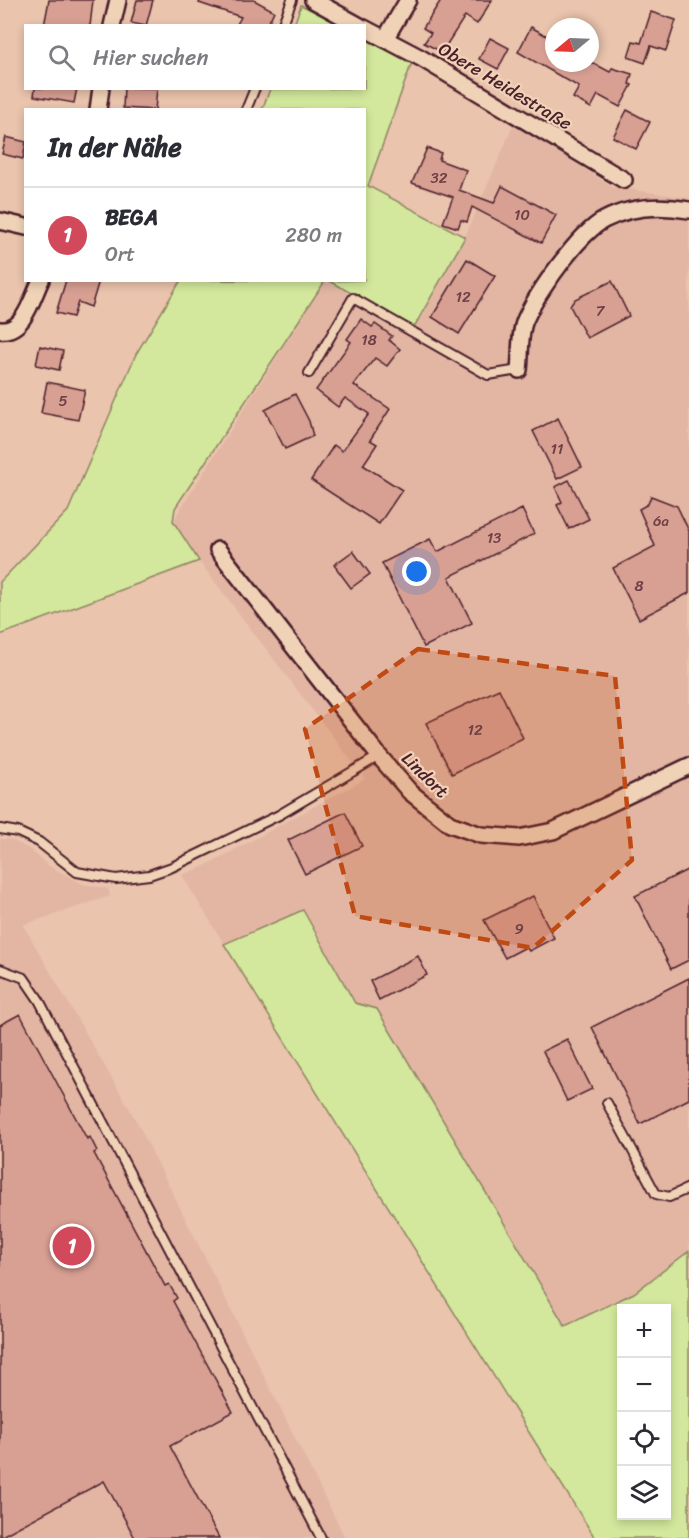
<!DOCTYPE html>
<html lang="de">
<head>
<meta charset="utf-8">
<style>
  body { margin:0; font-family:Sriracha,sans-serif; background:#f7f7f7; color:#2b2b33 }
  .controls { position:absolute; right:18px; bottom:18px; display:grid; overflow:hidden; border-radius:0px; box-shadow:0 3px 9px #0003 }
  .controls button { width:54px; height:54px; display:grid; place-items:center; padding:0; border:0; border-bottom:2px solid #e1e1e2; background:#fff; color:#2b2b33; font:30px sans-serif }
  .compass { position:absolute; left:545px; top:18px; width:54px; height:54px; border-radius:50%; background:#fff; box-shadow:0 3px 9px #0003; rotate:251deg }
  .you { position:absolute; left:417px; top:572px; width:21px; height:21px; margin:-15px; border:4px solid #fff; border-radius:50%; background:#1a73e8; box-shadow:0 0 0 9px #1a73e833 }
  .badge { display:grid; place-items:center; width:39px; height:39px; border-radius:50%; background:#d1495b; color:#fff; font-size:20px; font-weight:700 }
  .pin { position:absolute; translate:-50% -50%; border:3px solid #fff; box-shadow:0 2px 6px #0006 }
  .list { margin:0; padding:0; list-style:none }
  h2 { display:flex; justify-content:space-between; align-items:center; height:78px; margin:0; padding:0 24px; font-size:26px }
  h2 small { font-size:20px; font-weight:400; color:#7c7c81 }
  .list li { display:grid; grid-template-columns:39px 1fr auto; gap:18px; align-items:center; box-sizing:border-box; height:96px; padding:0 24px; border-top:2px solid #e1e1e2 }
  .list b { display:block; font-size:22px; white-space:nowrap }
  .list p { margin:0; font-size:20px; white-space:nowrap; color:#7c7c81 }
  .list em { font-size:20px; font-style:normal; color:#7c7c81 }
  .icon { flex:none; width:33px; height:33px; fill:none; stroke:currentColor; stroke-width:2; stroke-linecap:round; stroke-linejoin:round }
  .map { position:relative; flex:none; width:689px; height:1538px; overflow:hidden }
  .search { position:absolute; background:#fff; box-shadow:0 3px 9px #0003; left:24px; top:24px; width:342px; height:66px; display:flex; align-items:center; gap:15px; box-sizing:border-box; padding:0 21px; border-radius:0px; color:#7c7c81; font-size:22px }
  .panel { position:absolute; background:#fff; box-shadow:0 3px 9px #0003; left:24px; top:108px; width:342px; height:174px; border-radius:0px }
  .map>svg:first-child { display:block }
  .built { fill:#e2b6a3 }
  .green { fill:#d3e89c; stroke:#8e8464; stroke-width:1.5; fill-rule:evenodd }
  .building { fill:#d89f93; stroke:#4a1f2b; stroke-width:1.5 }
  .lines { fill:none; stroke-linecap:round; stroke-linejoin:round }
  .service-casing { stroke:#4a1f2b; stroke-width:12 }
  .minor-casing { stroke:#4a1f2b; stroke-width:20 }
  .service { stroke:#f0d3b7; stroke-width:8 }
  .minor { stroke:#f0d3b7; stroke-width:15 }
  .marked { fill:#c04a14; fill-opacity:0.2; stroke:#c04a14; stroke-width:4.5; stroke-dasharray:12 8; stroke-linejoin:round }
  .labels { text-anchor:middle; stroke-width:4.5; stroke-linejoin:round; paint-order:stroke }
  .number-label { font-size:15px; fill:#6e3f45 }
  .street-label { font-size:18px; fill:#4a1f2b; stroke:#f0d3b7 }
</style>
</head>
<body>
<div class="map">
<svg width="689" height="1538" viewBox="0 0 689 1538">
  <rect width="100%" height="100%" fill="#eac4ad"/>
  <filter id="ink" filterUnits="userSpaceOnUse"><feTurbulence type="fractalNoise" baseFrequency=".0167" numOctaves="2"/><feDisplacementMap in="SourceGraphic" scale="12" xChannelSelector="R" yChannelSelector="G"/><feConvolveMatrix kernelMatrix="1 2 1 2 8 2 1 2 1" color-interpolation-filters="sRGB"/></filter>
  <g filter="url(#ink)">
    <g class="built">
      <polygon points="514,124 613,187 689,198 689,1252 634,1293 566,1327 377,1009 355,1003 303,910 224,944 182,875 203,867 365,779 199,561 173,521 325,281 414,327 465,237"/>
      <polygon points="0,839 10,839 29,849 49,866 83,884 108,889 110,896 23,925 137,1122 345,1538 0,1538"/>
    </g>
    <g class="green">
      <polygon points="301,5 341,25 294,25"/>
      <polygon points="365,38 412,62 368,186 465,237 414,327 329,281 364,280 364,110 262,110 270,89 364,88"/>
      <polygon points="181,280 325,281 175,508 173,521 199,561 0,635 0,582 68,511 136,354"/>
      <path d="M303,910L355,1003L377,1009L565,1326L634,1293L689,1251V1538H595L224,944ZM622,1308H666V1516H622Z"/>
    </g>
    <g class="building">
      <polygon points="49,0 93,0 90,26 44,26"/>
      <polygon points="137,0 153,0 146,26 131,23"/>
      <polygon points="200,0 254,0 274,11 267,26 236,26 241,17 199,3"/>
      <polygon points="441,0 492,0 477,24 465,16 442,52 424,43 431,33 423,28"/>
      <polygon points="651,12 676,20 666,51 651,46 645,63 628,57 633,41 641,43"/>
      <polygon points="531,27 554,40 554,63 593,63 610,72 612,68 632,74 629,84 632,85 620,107 598,95 591,108 573,98 579,87 518,52"/>
      <polygon points="490,38 509,48 498,69 479,59"/>
      <polygon points="35,88 77,88 74,103 34,96"/>
      <polygon points="124,88 157,88 155,110 123,108"/>
      <polygon points="627,110 650,122 636,149 613,137"/>
      <polygon points="6,137 26,142 23,159 2,154"/>
      <polygon points="427,148 441,153 439,160 466,170 459,190 494,203 502,186 556,215 541,243 472,207 467,222 461,220 458,228 443,223 453,197 412,183"/>
      <polygon points="467,259 495,276 459,334 432,317"/>
      <polygon points="66,280 96,280 98,284 91,307 78,302 73,317 56,313"/>
      <polygon points="612,281 629,316 587,338 570,306 575,299"/>
      <polygon points="361,319 372,327 375,324 392,336 389,340 400,349 387,366 375,358 354,385 390,409 370,440 377,444 363,465 402,490 379,524 311,480 334,445 342,451 369,414 345,398 338,407 316,390 351,342 347,339"/>
      <polygon points="40,346 63,351 59,370 36,365"/>
      <polygon points="47,382 85,390 78,420 41,413"/>
      <polygon points="295,394 309,421 313,436 285,449 265,410"/>
      <polygon points="558,418 582,467 557,479 533,431"/>
      <polygon points="569,480 589,519 569,529 557,505 562,502 555,487"/>
      <polygon points="651,496 677,506 689,531 689,593 639,619 613,568 655,546 639,509 648,504"/>
      <polygon points="522,509 534,534 449,577 472,623 424,647 382,563 430,539 437,552"/>
      <polygon points="353,551 370,574 351,588 334,565"/>
      <polygon points="499,689 523,738 452,774 426,723"/>
      <polygon points="345,812 362,846 305,874 288,840"/>
      <polygon points="689,869 689,960 671,969 635,896"/>
      <polygon points="533,896 554,938 529,951 526,947 505,958 484,920"/>
      <polygon points="418,956 427,975 379,1000 370,981"/>
      <polygon points="689,978 689,1099 640,1124 592,1027"/>
      <polygon points="20,1014 87,1139 90,1137 97,1151 94,1153 165,1286 169,1284 177,1298 173,1301 233,1412 170,1446 219,1538 135,1538 104,1481 0,1537 0,1025"/>
      <polygon points="567,1039 592,1089 567,1101 543,1051"/>
    </g>
    <g class="lines">
      <g class="service-casing">
        <g id="service">
          <polyline points="282,26 292,0"/>
          <polyline points="246,110 255,88"/>
          <polyline points="309,373 353,298 488,375 519,370"/>
          <polyline points="0,829 18,832 39,842 77,872 116,879 149,875 172,867 279,815 379,756"/>
          <polyline points="0,969 24,978 39,1000 321,1538"/>
          <polyline points="607,1103 656,1194 669,1197 689,1188"/>
        </g>
      </g>
      <g class="minor-casing">
        <g id="minor">
          <polyline points="313,0 360,26"/>
          <polyline points="112,26 118,0"/>
          <polyline points="364,28 421,58 624,180"/>
          <polyline points="385,39 408,0"/>
          <polyline points="98,110 101,88"/>
          <polyline points="0,221 26,227"/>
          <path d="M0,330C24,333 32,298 41,280"/>
          <path d="M519,370C521,355 519,334 525,320C537,293 578,234 604,220C630,206 661,205 689,210"/>
          <polyline points="218,550 379,756 410,792 450,824 481,835 519,838 553,831 689,766"/>
        </g>
      </g>
      <use href="#service" class="service"/>
      <use href="#minor" class="minor"/>
    </g>
  </g>
  <path class="marked" d="M418,649L615,676L632,860L533,948L355,916L305,729Z"/>
  <g class="labels">
    <g class="number-label">
      <text x="439" y="183">32</text>
      <text x="522" y="220">10</text>
      <text x="463" y="302">12</text>
      <text x="600" y="316">7</text>
      <text x="369" y="345">18</text>
      <text x="63" y="406">5</text>
      <text x="557" y="454">11</text>
      <text x="661" y="526">6a</text>
      <text x="494" y="543">13</text>
      <text x="639" y="591">8</text>
      <text x="475" y="735">12</text>
      <text x="519" y="934">9</text>
    </g>
    <g class="street-label">
      <text transform="translate(505 86) rotate(31)" y="6">Obere Heidestraße</text>
      <text transform="translate(425 775) rotate(44)" y="6">Lindort</text>
    </g>
  </g>
</svg>
<div class="controls">
<button>+</button>
<button>−</button>
<button><svg class="icon" aria-label="locate" viewBox="0 0 24 24"><circle cx="12" cy="12" r="6"/><path d="M12 2v4M12 18v4M2 12h4M18 12h4"/></svg></button>
<button><svg class="icon" aria-label="layers" viewBox="0 0 24 24"><path d="M12 4l9 5-9 5-9-5zM3 14l9 5 9-5"/></svg></button>
</div>
<svg class="compass" viewBox="-18 -18 36 36"><path d="M0-13l5 13h-10z" fill="#e53935"/><path d="M0 13l5-13h-10z" fill="#7c7c81"/></svg>
<div class="you"></div>
<div class="pin badge" style="left:72px;top:1246px">1</div>
<div class="search"><svg class="icon" aria-label="search" viewBox="0 0 24 24"><circle cx="10" cy="10" r="6"/><path d="M15 15l6 6"/></svg>Hier suchen</div>
<section class="panel">
<h2>In der Nähe<small></small></h2>
<ul class="list">
<li><span class="badge">1</span><div><b>BEGA</b><p>Ort</p></div><em>280 m</em></li>
</ul>
</section>
</div>
</body>
</html>
